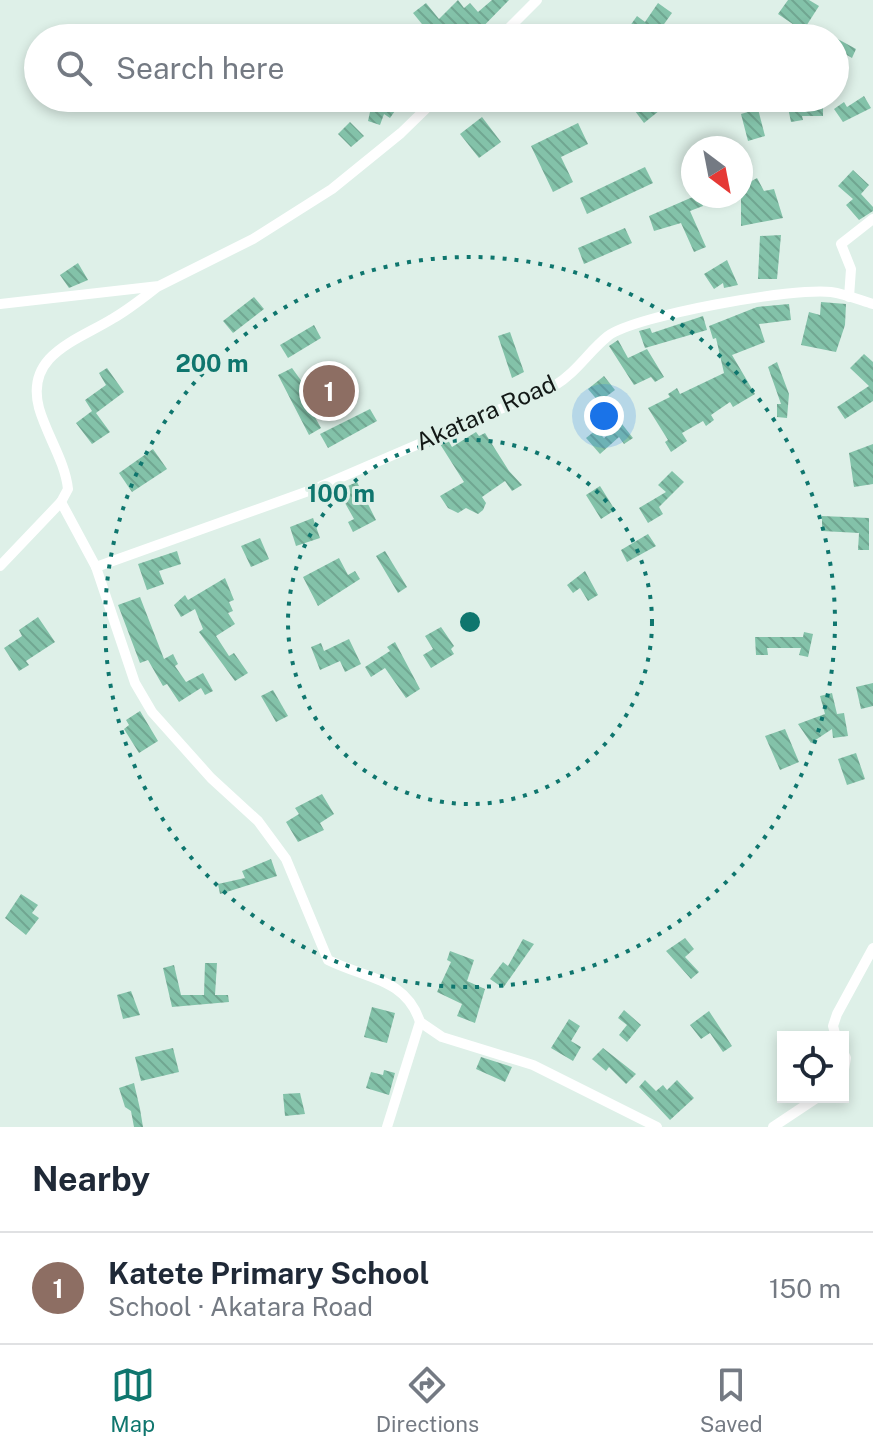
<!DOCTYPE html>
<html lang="en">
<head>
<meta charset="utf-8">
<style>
  body { margin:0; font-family:"Public Sans",sans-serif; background:#f2f2f3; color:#1f2937 }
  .controls { position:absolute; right:24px; bottom:24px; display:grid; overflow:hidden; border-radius:0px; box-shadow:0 4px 12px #0003 }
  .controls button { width:72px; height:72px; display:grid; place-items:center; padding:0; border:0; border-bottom:2px solid #e0e1e3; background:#fff; color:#1f2937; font:40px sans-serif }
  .compass { position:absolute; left:681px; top:136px; width:72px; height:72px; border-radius:50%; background:#fff; box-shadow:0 4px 12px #0003; rotate:148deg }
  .you { position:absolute; left:604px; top:416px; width:28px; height:28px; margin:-20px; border:6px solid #fff; border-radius:50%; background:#1a73e8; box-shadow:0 0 0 12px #1a73e833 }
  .badge { display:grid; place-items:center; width:52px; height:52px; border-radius:50%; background:#0f766e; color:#fff; font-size:26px; font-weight:700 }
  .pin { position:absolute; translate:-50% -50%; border:4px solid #fff; box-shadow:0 2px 8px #0006 }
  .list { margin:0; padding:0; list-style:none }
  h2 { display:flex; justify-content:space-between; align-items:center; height:104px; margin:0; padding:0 32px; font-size:34px }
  h2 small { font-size:26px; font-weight:400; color:#747a83 }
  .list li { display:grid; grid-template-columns:52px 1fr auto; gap:24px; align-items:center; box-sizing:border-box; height:112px; padding:0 32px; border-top:2px solid #e0e1e3 }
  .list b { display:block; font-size:30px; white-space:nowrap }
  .list p { margin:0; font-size:26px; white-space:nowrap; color:#747a83 }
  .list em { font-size:26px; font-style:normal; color:#747a83 }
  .icon { flex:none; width:44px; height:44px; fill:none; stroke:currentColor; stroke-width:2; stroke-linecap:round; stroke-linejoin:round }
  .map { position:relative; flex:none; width:873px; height:1127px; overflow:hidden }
  .search { position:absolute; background:#fff; box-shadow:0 4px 12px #0003; left:24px; right:24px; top:24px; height:88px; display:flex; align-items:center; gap:20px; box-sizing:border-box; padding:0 28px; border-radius:44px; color:#747a83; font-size:30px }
  .sheet { height:216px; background:#fff }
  nav { display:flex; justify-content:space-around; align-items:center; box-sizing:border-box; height:112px; border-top:2px solid #e0e1e3; background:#fff; font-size:22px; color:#747a83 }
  nav a { display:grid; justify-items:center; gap:4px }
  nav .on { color:#0f766e }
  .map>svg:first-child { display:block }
  .building { fill:url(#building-back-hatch) }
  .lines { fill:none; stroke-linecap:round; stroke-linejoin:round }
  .street { stroke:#fff; stroke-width:10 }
  .ring { fill:none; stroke:#0f766e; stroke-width:4; stroke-dasharray:4 8 }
  .labels { text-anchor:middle; stroke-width:6; stroke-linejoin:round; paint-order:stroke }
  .street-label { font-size:24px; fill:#121816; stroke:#def0e8 }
  .centre { fill:#0f766e; stroke:#def0e8; stroke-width:4 }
  .ring-label { font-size:24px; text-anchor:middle; font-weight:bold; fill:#0f766e; stroke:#def0e8; stroke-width:6; stroke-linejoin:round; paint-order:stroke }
</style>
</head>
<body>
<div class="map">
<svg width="873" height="1127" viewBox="0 0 873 1127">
  <defs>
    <pattern id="building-back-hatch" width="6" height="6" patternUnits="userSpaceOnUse" patternTransform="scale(2)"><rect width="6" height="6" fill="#83c2a9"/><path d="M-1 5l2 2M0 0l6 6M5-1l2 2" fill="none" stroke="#70a691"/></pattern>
  </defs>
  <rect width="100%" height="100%" fill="#def0e8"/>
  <g class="building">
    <polygon points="458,0 464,8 470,3 478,12 492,0 509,0 472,38 417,38 426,29 413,13 426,3 439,19"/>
    <polygon points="788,0 809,0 819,6 803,31 778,14"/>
    <polygon points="658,3 672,13 654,38 630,38 633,34 627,30 637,16 645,22"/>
    <polygon points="814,26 856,49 852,58 835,48 835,38 816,38 804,32"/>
    <polygon points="864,96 871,108 843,122 834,109 844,102 847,107"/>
    <polygon points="349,98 404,98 390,118 384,114 380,125 368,121 370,112"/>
    <polygon points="643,98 675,98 644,123 632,107"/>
    <polygon points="786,98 823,98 823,116 802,116 803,120 791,122"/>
    <polygon points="758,109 765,136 748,141 741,114"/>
    <polygon points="482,117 501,142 479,158 460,134"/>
    <polygon points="350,122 364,136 351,147 338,134"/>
    <polygon points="578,123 588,144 561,157 573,182 553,192 531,146"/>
    <polygon points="645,167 653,183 587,214 580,198"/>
    <polygon points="853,170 869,185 861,194 873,207 873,211 859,220 846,205 853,199 838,186"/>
    <polygon points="757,178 764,191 774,189 783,218 741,226 741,187"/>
    <polygon points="695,196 699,196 703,206 690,211 706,247 694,252 681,223 654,231 649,216"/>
    <polygon points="625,228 632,243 584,264 578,248"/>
    <polygon points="781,235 777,279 758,279 760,236"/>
    <polygon points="727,260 738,285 724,288 723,283 714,289 704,274"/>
    <polygon points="78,263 88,280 69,288 60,275"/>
    <polygon points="254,297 264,309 233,333 223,321"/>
    <polygon points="821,302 846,304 845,325 836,352 801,345 809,312 820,315"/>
    <polygon points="789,304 791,320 759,324 765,342 732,355 755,394 733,407 730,402 711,415 714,420 706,426 703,421 682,433 687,441 671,452 665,442 668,440 648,408 670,397 668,394 677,388 680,394 724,373 716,338 713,339 709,326 757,307"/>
    <polygon points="703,316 707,330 645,348 639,331 650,328 652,333"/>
    <polygon points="314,325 321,338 288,358 280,345"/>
    <polygon points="510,332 524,372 512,378 498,336"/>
    <polygon points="618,340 628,358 647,349 664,377 655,382 651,377 634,385 609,346"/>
    <polygon points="864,354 873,362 873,401 845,419 837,407 869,386 850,368"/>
    <polygon points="777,362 789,394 787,418 777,417 777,404 781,404 768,367"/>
    <polygon points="107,368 124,392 96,413 110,432 92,444 76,423 92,411 85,400 106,385 99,373"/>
    <polygon points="292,368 305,386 302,387 310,402 307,403 321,428 309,435 278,375"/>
    <polygon points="604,376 615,390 599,402 588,389"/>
    <polygon points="370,409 377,421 328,448 320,434"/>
    <polygon points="622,424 633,438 624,444 619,437 600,454 586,438 596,430 604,438"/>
    <polygon points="476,432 479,436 485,433 509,471 522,485 512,491 505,481 482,497 486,503 483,510 478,514 466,508 458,513 448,508 440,496 464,482 440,444 448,440 452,447"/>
    <polygon points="873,444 873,484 854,487 849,453"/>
    <polygon points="153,449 167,469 132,492 119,473"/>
    <polygon points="672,471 684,482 659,507 663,514 648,523 639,508 666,492 658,485"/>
    <polygon points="357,482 376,520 353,532 348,522 354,519 345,503 340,505 334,492"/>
    <polygon points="600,486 615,510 601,519 586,495"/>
    <polygon points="822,516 869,518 869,550 858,550 859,533 822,531"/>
    <polygon points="313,518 320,538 296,546 290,527"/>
    <polygon points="648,534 656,546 627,562 621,550"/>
    <polygon points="260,538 269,559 251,567 241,546"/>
    <polygon points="177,551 181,564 159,571 164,584 147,590 138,564"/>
    <polygon points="385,551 407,587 398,593 376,556"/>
    <polygon points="339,558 348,575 355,571 360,579 318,606 303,577"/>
    <polygon points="585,571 598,595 588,601 580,588 573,593 567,585"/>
    <polygon points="225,578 234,600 229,602 233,611 228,613 235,624 216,636 229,656 234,653 248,673 235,681 199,632 203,629 195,609 181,617 174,605 185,595 188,600"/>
    <polygon points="140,597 164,659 173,654 178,664 175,666 186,682 203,673 213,691 205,695 201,688 179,702 167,684 163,686 148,660 140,663 118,605"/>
    <polygon points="38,617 55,642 26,661 29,665 19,671 4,648 22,636 19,630"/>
    <polygon points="441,627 454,646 451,649 454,654 431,668 423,655 433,649 425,636"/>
    <polygon points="804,632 813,634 808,657 799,655 801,648 767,648 768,655 756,655 755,637 803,637"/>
    <polygon points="349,639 361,664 345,672 340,661 320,670 311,647 321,643 324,651"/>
    <polygon points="395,642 420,689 406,698 385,668 371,677 365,667 390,651 387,647"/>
    <polygon points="873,683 873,706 861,709 856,687"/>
    <polygon points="273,690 288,716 276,722 261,696"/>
    <polygon points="832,693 837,714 844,713 848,736 833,738 832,729 811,743 798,724 825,714 820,696"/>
    <polygon points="140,711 158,741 139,753 124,729 129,725 126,720"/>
    <polygon points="785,729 799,762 780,770 765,736"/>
    <polygon points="856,753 865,779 847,785 838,759"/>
    <polygon points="322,794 334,814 320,823 324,830 298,842 286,822 299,814 295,808"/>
    <polygon points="271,859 277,876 220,894 218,884 245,878 242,871"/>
    <polygon points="21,894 38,905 32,913 39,918 26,935 5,918"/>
    <polygon points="685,938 694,949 685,957 699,972 691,979 666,951"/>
    <polygon points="523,939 534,944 503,988 490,979 503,962 508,966"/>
    <polygon points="450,951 474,960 467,981 485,989 475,1023 457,1016 462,1004 437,992 451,962 447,960"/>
    <polygon points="205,963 217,963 215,995 228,995 229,1002 172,1007 163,968 174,965 181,995 204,995"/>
    <polygon points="131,991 140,1015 123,1019 117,995"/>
    <polygon points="372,1007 395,1013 387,1043 364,1037"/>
    <polygon points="624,1010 641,1025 627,1042 619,1035 627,1025 618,1018"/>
    <polygon points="709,1011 732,1046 723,1052 710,1033 701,1039 690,1025"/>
    <polygon points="569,1019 580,1026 571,1041 581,1047 573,1061 551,1048"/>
    <polygon points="173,1048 179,1072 141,1081 135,1057"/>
    <polygon points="603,1048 636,1074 626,1084 609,1067 606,1071 592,1059"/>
    <polygon points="481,1057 512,1067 505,1082 476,1069"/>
    <polygon points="384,1070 395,1073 389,1095 366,1088 371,1072 383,1075"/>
    <polygon points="645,1080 656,1091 663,1085 667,1090 677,1080 694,1098 670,1120 639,1087"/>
    <polygon points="134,1083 140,1109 143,1127 134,1127 131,1111 125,1107 119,1088"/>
    <polygon points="300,1093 305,1114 285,1116 283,1094"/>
  </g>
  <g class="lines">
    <g class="street">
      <polyline points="499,38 537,0"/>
      <polyline points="849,297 851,269 841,244 873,219"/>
      <polyline points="0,304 159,286 253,239 332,189 401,133 437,98"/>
      <path d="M61,502L96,567L135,683L152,712L211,778L258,821L286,859L328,960C366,979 406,978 420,1022L442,1037L533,1065L657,1127"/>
      <path d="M0,566L61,502L68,489C65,461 47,436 39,408C25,355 76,341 112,319C128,310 143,298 157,287"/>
      <path d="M96,567L314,489L554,386C577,372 588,352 608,336C636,315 796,287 831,292C845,294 860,300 873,304"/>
      <polyline points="836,1037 833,1026 837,1014 873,948"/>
      <polyline points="843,1052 846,1058 843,1075"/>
      <polyline points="387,1127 420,1022"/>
      <polyline points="773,1127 818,1097"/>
    </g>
  </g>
  <g class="ring">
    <circle cx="470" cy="622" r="182"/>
    <circle cx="470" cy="622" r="365"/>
  </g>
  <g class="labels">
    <g class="street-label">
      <text transform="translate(486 413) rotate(-24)" y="8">Akatara Road</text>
    </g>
  </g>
  <circle cx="470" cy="622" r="12" class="centre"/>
  <g class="ring-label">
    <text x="212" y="372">200 m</text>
    <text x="341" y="502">100 m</text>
  </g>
</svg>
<div class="controls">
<button><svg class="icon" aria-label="locate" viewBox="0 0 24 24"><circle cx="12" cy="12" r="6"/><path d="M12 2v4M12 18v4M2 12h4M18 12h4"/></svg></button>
</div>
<svg class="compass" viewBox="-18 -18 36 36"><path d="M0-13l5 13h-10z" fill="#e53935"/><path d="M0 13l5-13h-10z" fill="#747a83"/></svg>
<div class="you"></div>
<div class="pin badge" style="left:329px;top:391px;background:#8d6e63">1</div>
<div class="search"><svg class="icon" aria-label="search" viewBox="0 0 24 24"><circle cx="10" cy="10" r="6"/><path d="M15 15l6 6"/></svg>Search here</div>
</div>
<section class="sheet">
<h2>Nearby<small></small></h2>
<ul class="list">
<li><span class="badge" style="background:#8d6e63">1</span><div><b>Katete Primary School</b><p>School · Akatara Road</p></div><em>150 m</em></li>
</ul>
</section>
<nav>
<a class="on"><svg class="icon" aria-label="map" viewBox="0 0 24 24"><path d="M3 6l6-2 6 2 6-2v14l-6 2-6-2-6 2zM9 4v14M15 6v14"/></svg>Map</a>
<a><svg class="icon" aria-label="directions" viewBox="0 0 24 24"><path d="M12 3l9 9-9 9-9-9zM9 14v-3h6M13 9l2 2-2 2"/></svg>Directions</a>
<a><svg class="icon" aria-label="saved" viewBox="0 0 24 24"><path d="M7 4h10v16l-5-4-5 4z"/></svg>Saved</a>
</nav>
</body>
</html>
